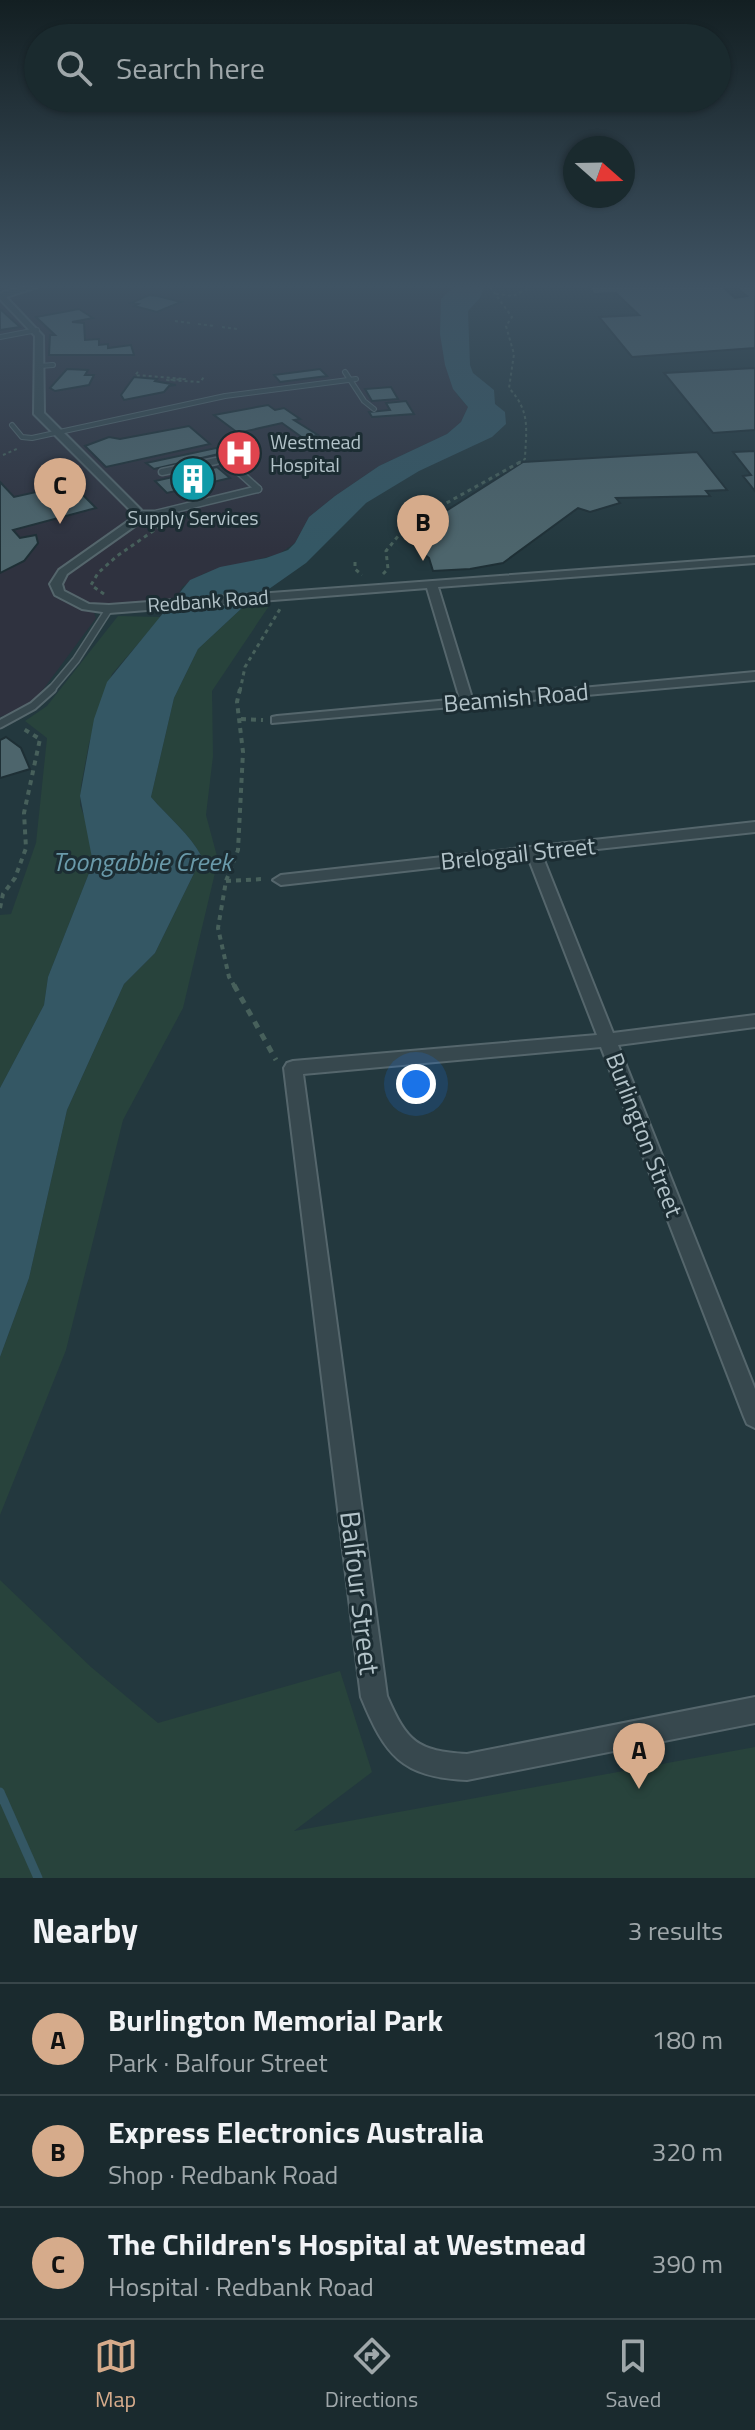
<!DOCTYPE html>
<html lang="en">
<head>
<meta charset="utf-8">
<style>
  body { margin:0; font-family:"Titillium Web",sans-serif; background:#27363a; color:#f1f3f6 }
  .compass { position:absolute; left:563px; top:136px; width:72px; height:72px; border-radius:50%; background:#1a2a2e; box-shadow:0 2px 6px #0004; rotate:110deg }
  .you { position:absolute; left:416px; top:1084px; width:28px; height:28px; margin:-20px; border:6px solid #fff; border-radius:50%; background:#1a73e8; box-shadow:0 0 0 12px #1a73e833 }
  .badge { display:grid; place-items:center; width:52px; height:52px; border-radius:50%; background:#d6ab8b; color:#111; font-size:26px; font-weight:700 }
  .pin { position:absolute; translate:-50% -66px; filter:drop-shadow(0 2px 4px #0008) }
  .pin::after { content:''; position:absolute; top:42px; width:28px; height:24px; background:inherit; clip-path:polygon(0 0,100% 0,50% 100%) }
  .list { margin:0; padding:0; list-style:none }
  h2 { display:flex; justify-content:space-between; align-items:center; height:104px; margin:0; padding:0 32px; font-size:34px }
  h2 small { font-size:26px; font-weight:400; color:#9fa7aa }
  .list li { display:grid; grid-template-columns:52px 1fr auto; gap:24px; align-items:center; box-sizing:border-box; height:112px; padding:0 32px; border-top:2px solid #38464a }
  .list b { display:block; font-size:30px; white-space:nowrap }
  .list p { margin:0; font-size:26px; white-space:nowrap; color:#9fa7aa }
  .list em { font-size:26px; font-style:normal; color:#9fa7aa }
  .icon { flex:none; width:44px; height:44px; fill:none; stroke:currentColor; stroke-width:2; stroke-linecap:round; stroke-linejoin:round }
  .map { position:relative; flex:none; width:755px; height:1878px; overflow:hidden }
  .search { position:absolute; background:#1a2a2e; box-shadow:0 2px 6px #0004; left:24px; right:24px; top:24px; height:88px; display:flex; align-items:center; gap:20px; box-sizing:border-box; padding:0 28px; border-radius:44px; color:#9fa7aa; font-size:30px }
  .sheet { height:440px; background:#1a2a2e }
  nav { display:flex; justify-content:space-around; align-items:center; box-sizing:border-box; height:112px; border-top:2px solid #38464a; background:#1a2a2e; font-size:22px; color:#9fa7aa }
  nav a { display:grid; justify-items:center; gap:4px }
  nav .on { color:#d6ab8b }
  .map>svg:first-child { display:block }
  .medical { fill:#2f323f }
  .green { fill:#28433c }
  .water { fill:#345764 }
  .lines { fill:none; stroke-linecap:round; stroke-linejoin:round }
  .stream { stroke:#345764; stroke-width:9 }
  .building { fill:#4d656c; stroke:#1e2f35; stroke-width:2 }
  .lane-far2-casing { stroke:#55666c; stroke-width:6 }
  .lane-far1-casing { stroke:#55666c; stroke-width:9 }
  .lane-casing { stroke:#55666c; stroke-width:11 }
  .street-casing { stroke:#55666c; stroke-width:4 }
  .path-far3 { stroke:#47605b; stroke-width:2; stroke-dasharray:3 3; stroke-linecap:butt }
  .path-far2 { stroke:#47605b; stroke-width:3; stroke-dasharray:4 4; stroke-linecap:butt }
  .path-far1 { stroke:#47605b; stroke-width:4; stroke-dasharray:5 5; stroke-linecap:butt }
  .path { stroke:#47605b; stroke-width:5; stroke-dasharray:7 7; stroke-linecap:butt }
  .lane-far2 { stroke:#37484e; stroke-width:4 }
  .lane-far1 { stroke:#37484e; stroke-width:6 }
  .lane { stroke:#37484e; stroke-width:7 }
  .street { fill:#37484e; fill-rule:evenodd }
  .labels { text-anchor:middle; stroke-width:6; stroke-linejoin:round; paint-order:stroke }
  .far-poi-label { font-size:20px; fill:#b3c3c9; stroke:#1c2d33; text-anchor:start }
  .far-street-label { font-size:20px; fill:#b3c3c9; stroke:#1c2d33 }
  .street-label { font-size:24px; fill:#b3c3c9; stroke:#1c2d33 }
  .water-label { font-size:26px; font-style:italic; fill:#6a9aaa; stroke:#1c2d33 }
  .near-street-label { font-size:28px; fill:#b3c3c9; stroke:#1c2d33 }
</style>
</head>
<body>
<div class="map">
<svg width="755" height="1878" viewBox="0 0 755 1878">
  <rect width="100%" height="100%" fill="#23383e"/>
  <polygon class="medical" points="0,287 454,287 441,299 440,334 457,395 468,407 461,422 447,434 379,466 335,496 309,517 295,543 279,554 205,573 182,587 176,600 101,604 94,613 96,618 39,695 21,709 0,717"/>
  <g class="green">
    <path d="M269,606L212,691L213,756L206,815L218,860L183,1008L123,1120L66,1350L0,1515V1357L29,1278L67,1110L124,984L155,953L202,857C190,834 168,817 151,797L174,698L198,649L242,608Z"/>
    <polygon points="118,616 161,617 112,674 89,743 81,786 80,805 89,830 93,863 48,977 44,1005 0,1088 0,915 11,914 36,843 47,738 25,721 47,706"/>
    <polygon points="0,1580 91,1667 158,1723 340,1671 372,1772 294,1831 755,1747 755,1878 0,1878"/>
  </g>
  <path class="water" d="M454,287H484L480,298L468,311L470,365L473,373L494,390L495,404L505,412L506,424L492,437L419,471L366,503L306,563L242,608L198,649L174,698L151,797C168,817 190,834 202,857L155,953L124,984L67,1110L29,1278L0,1357V1088L44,1005L48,977L93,863L80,796L94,719L107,682L190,580L220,567L266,558L288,550L295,543L309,517L335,496L379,466L447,434L461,422L468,407L453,389L445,365L440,334L441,299Z"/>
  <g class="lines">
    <polyline class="stream" points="0,1792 38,1878"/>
  </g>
  <g class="building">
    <polygon points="588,287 723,287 735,298 747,296 736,287 755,287 755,348 632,357 599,317 639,315 616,293 594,294"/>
    <polygon points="149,295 158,296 181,302 157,312 134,306 138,304 131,303"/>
    <polygon points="0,309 20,327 0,330"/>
    <polygon points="79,309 93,318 72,322 84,323 85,340 99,339 99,345 108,344 108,348 131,345 134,355 49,355 50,335 55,335 36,317"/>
    <polygon points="755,368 755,430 713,433 664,373"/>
    <polygon points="67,369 88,370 85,375 94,375 89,385 55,391 50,388"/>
    <polygon points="320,369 327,376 280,382 274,375"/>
    <polygon points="134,377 157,379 155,381 176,385 169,386 164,392 124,400 121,395"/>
    <polygon points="391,387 398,399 372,401 365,389"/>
    <polygon points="406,401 414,414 372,417 369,412 390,410 386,403"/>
    <polygon points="268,405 275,410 284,408 300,419 294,420 318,435 303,438 282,423 238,433 214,415"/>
    <polygon points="189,426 210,444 106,467 85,446 109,437 120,439"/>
    <polygon points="216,448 223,453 154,469 146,463"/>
    <polygon points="755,451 755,491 743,476 751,475 733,452"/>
    <polygon points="697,452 727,490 706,491 710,496 616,498 620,503 590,512 578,508 503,563 470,569 433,571 429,558 412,544 411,539 427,523 523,462"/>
    <polygon points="217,467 230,478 167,493 155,481"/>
    <polygon points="0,482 14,497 72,484 96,508 13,530 20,538 36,535 38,543 24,561 0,573"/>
    <polygon points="6,737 21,748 30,769 0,778 0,740"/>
  </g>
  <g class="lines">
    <g class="lane-far2-casing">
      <g id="lane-far2">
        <polyline points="0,337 37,330"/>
        <polyline points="39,366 53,365"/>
        <polyline points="345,372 364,401 374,409"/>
        <polyline points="12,425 22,437 32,438 225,396 356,379"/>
        <polyline points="206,463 225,459 229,463"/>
      </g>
    </g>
    <g class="lane-far1-casing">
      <g id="lane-far1">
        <polyline points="227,461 258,489"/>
        <polyline points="162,472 216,461"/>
        <polyline points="136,514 155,514 258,489"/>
        <polyline points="50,691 76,660 109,609"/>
      </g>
    </g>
    <g class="lane-casing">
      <polyline id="lane" points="0,724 33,706 52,689"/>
    </g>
    <g class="street-casing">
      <g id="street">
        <polygon points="23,287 37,287 6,297 43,336 44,413 141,510 139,523 67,574 62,584 64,591 89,604 109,605 755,557 755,563 438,587 472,698 755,672 755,680 272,723 272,717 277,716 460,699 427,588 109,613 82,609 55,595 50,584 59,570 130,520 131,511 34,414 35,336 0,299 0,293"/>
        <path d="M755,822V832L542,855L613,1033L755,1015V1027L618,1045L755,1389V1428L747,1424L744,1417L601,1047L303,1074L387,1696C407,1742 417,1751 467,1754L755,1697V1723L467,1780C401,1777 385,1755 361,1697L284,1068L287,1063L293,1061L597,1035L528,857L281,885L273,880L281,875Z"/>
      </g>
    </g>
    <g class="path-far3">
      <path d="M490,287L512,317L506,326L514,354L509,388C531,412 526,429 525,459L518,463"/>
      <polyline points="496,294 513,296 531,287"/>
      <polyline points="175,321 190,323"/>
      <polyline points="198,324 214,326"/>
      <polyline points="222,327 237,329"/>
      <polyline points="138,372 135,375 185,379 167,380 200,382 204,377"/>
      <polyline points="3,455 19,448"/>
    </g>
    <g class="path-far2">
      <polyline points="355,562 355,569 362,575"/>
      <polyline points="383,574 388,569 386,551 407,525 522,461"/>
      <polyline points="104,594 91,585 98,573 117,556 159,527"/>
      <polyline points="240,691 245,667 280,609"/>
    </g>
    <g class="path-far1">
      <polyline points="241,719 263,720"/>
      <polyline points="226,881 263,879"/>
      <polyline points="0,908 3,894 15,878 26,848 24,813 40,739 22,728"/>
      <polyline points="235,987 229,977 218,928 226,881 238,850 243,752 237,702 240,689"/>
    </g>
    <polyline class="path" points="234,985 276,1060"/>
    <use href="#lane-far2" class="lane-far2"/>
    <use href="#lane-far1" class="lane-far1"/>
    <use href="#lane" class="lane"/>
    <use href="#street" class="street"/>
  </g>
  <linearGradient id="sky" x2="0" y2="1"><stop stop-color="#131f22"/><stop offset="0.52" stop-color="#3f5363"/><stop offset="1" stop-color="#3f5363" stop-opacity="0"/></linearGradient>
  <rect width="755" height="550" fill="url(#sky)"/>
  <defs>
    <g id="hospital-disc" transform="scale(2.3)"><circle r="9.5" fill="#e0444e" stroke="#1c2d33"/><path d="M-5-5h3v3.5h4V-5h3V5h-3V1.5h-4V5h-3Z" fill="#fff"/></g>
    <g id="building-disc" transform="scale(2.3)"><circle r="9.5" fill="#0f9aa8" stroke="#1c2d33"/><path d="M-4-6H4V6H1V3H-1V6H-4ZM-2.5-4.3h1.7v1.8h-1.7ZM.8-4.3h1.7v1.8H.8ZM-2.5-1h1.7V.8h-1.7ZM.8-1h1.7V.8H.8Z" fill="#fff"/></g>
  </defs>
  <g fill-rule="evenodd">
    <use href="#hospital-disc" x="239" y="453"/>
    <use href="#building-disc" x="193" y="479"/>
  </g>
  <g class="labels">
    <g class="far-poi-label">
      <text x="270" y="449">Westmead<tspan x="270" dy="23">Hospital</tspan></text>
      <text x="193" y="525" text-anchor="middle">Supply Services</text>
    </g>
    <g class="far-street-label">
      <text transform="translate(208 601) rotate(-4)" y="7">Redbank Road</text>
    </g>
    <g class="street-label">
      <text transform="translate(516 698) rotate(-5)" y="8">Beamish Road</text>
      <text transform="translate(518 854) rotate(-6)" y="8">Brelogail Street</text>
      <text transform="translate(644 1135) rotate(69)" y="8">Burlington Street</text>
    </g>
    <g class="water-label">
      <text x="142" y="871">Toongabbie Creek</text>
    </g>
    <g class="near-street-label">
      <text transform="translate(360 1593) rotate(83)" y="10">Balfour Street</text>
    </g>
  </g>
</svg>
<svg class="compass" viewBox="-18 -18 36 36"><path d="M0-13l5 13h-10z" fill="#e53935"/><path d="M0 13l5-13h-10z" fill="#9fa7aa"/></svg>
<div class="you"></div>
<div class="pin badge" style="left:639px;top:1789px">A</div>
<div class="pin badge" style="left:423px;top:561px">B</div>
<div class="pin badge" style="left:60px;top:524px">C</div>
<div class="search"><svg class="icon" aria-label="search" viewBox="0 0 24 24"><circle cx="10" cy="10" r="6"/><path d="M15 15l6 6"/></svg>Search here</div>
</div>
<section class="sheet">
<h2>Nearby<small>3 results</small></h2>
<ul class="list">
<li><span class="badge">A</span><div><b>Burlington Memorial Park</b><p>Park · Balfour Street</p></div><em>180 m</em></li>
<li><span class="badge">B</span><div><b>Express Electronics Australia</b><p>Shop · Redbank Road</p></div><em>320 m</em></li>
<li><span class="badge">C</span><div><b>The Children's Hospital at Westmead</b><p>Hospital · Redbank Road</p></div><em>390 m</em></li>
</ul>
</section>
<nav>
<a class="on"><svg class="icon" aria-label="map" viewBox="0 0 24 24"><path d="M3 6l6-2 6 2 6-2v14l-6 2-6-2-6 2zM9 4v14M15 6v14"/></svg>Map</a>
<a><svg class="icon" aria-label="directions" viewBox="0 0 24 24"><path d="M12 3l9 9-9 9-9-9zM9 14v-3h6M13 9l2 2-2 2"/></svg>Directions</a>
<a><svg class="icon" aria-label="saved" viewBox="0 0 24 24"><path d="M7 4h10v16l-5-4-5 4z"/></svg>Saved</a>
</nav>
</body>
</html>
